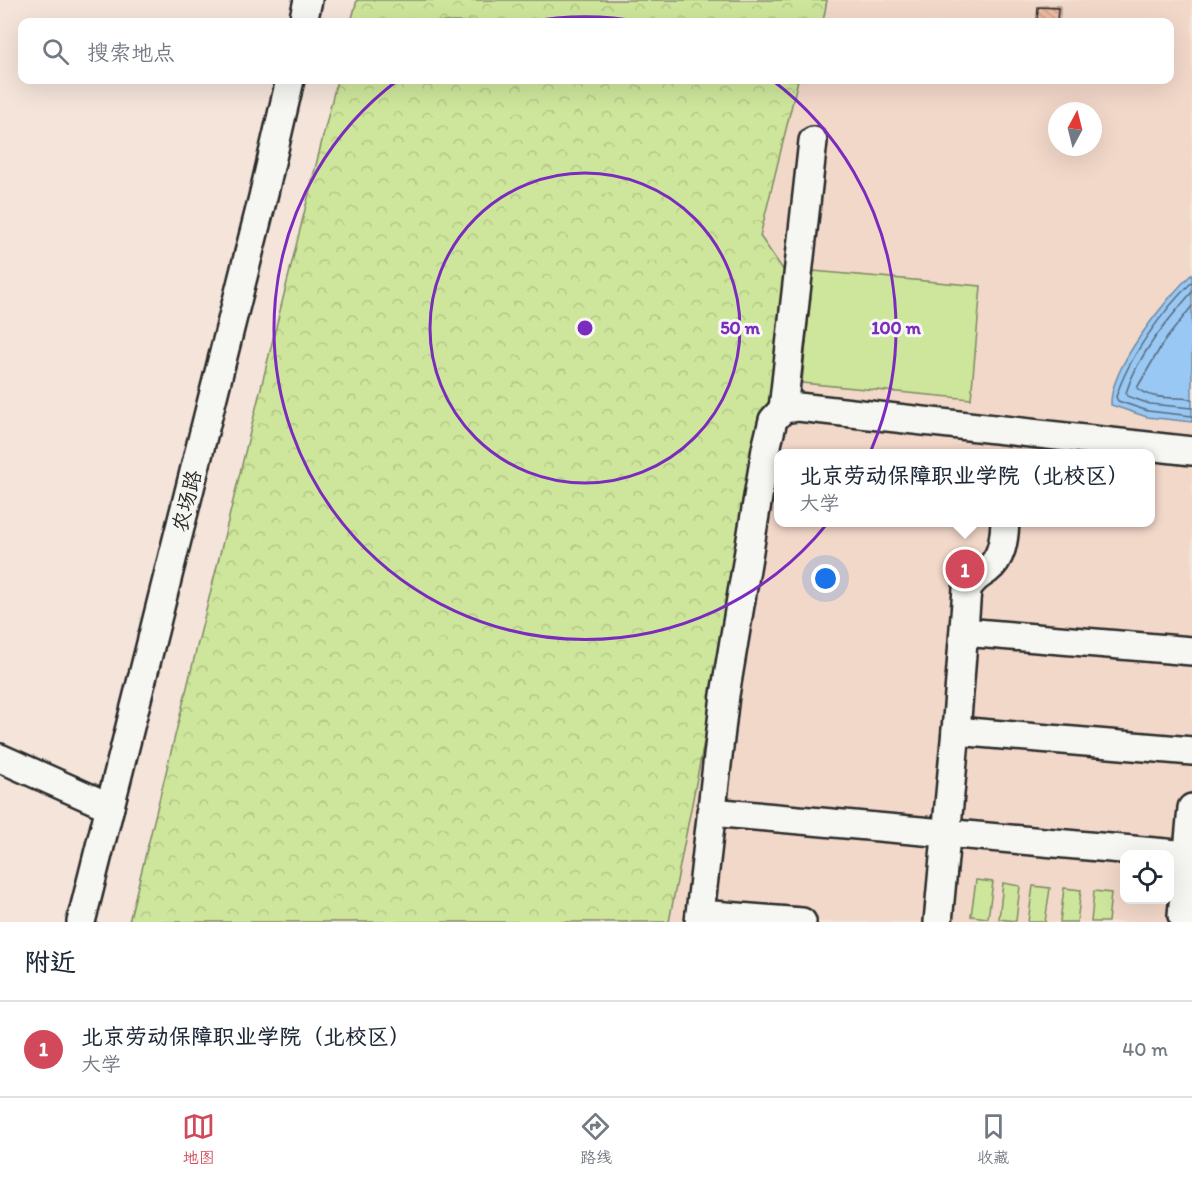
<!DOCTYPE html>
<html lang="zh">
<head>
<meta charset="utf-8">
<style>
  body { margin:0; font-family:Itim,"LXGW WenKai TC",sans-serif; background:#f6f6f7; color:#1f2937 }
  .controls { position:absolute; right:18px; bottom:18px; display:grid; overflow:hidden; border-radius:12px; box-shadow:0 6px 24px #0002 }
  .controls button { width:54px; height:54px; display:grid; place-items:center; padding:0; border:0; border-bottom:2px solid #e0e1e3; background:#fff; color:#1f2937; font:30px sans-serif }
  .compass { position:absolute; left:1048px; top:102px; width:54px; height:54px; border-radius:50%; background:#fff; box-shadow:0 6px 24px #0002; rotate:7deg }
  .you { position:absolute; left:826px; top:579px; width:21px; height:21px; margin:-15px; border:4px solid #fff; border-radius:50%; background:#1a73e8; box-shadow:0 0 0 9px #1a73e833 }
  .badge { display:grid; place-items:center; width:39px; height:39px; border-radius:50%; background:#d1495b; color:#fff; font-size:20px; font-weight:700 }
  .pin { position:absolute; translate:-50% -50%; border:3px solid #fff; box-shadow:0 2px 6px #0006 }
  .popup { position:absolute; left:774px; top:449px; width:381px; height:78px; box-sizing:border-box; display:grid; place-content:center; border-radius:12px; background:#fff; filter:drop-shadow(0 2px 4px #0005); font-size:20px; white-space:nowrap; color:#747a83 }
  .popup b { font-size:22px; color:#1f2937 }
  .popup::after { content:''; position:absolute; left:50%; top:100%; margin-left:-12px; border:12px solid transparent; border-top-color:#fff }
  .list { margin:0; padding:0; list-style:none }
  h2 { display:flex; justify-content:space-between; align-items:center; height:78px; margin:0; padding:0 24px; font-size:26px }
  h2 small { font-size:20px; font-weight:400; color:#747a83 }
  .list li { display:grid; grid-template-columns:39px 1fr auto; gap:18px; align-items:center; box-sizing:border-box; height:96px; padding:0 24px; border-top:2px solid #e0e1e3 }
  .list b { display:block; font-size:22px; white-space:nowrap }
  .list p { margin:0; font-size:20px; white-space:nowrap; color:#747a83 }
  .list em { font-size:20px; font-style:normal; color:#747a83 }
  .icon { flex:none; width:33px; height:33px; fill:none; stroke:currentColor; stroke-width:2; stroke-linecap:round; stroke-linejoin:round }
  .map { position:relative; flex:none; width:1192px; height:922px; overflow:hidden }
  .search { position:absolute; background:#fff; box-shadow:0 6px 24px #0002; left:18px; right:18px; top:18px; height:66px; display:flex; align-items:center; gap:15px; box-sizing:border-box; padding:0 21px; border-radius:12px; color:#747a83; font-size:22px }
  .sheet { height:174px; background:#fff }
  nav { display:flex; justify-content:space-around; align-items:center; box-sizing:border-box; height:84px; border-top:2px solid #e0e1e3; background:#fff; font-size:16px; color:#747a83 }
  nav a { display:grid; justify-items:center; gap:3px }
  nav .on { color:#d1495b }
  .map>svg:first-child { display:block }
  .built { fill:#f2d8c9; fill-rule:evenodd }
  .green { fill:#cee69b; stroke:#7c8863; stroke-width:1.5 }
  .forest { fill:url(#forest-crowns); stroke:#7c8863; stroke-width:1.5 }
  .water { fill:#99c8f4; stroke:#6d89a4; stroke-width:1.5 }
  .lines { fill:none; stroke-linecap:round; stroke-linejoin:round }
  .shore { stroke:#576a7b; stroke-width:1.5 }
  .building { fill:url(#building-back-hatch); stroke:#2b2b2b; stroke-width:1.5; filter:url(#shadow) }
  .minor-casing { stroke:#2b2b2b; stroke-width:32 }
  .minor { stroke:#f6f6f2; stroke-width:27 }
  .ring { fill:none; stroke:#7b2cbf; stroke-width:3 }
  .labels { text-anchor:middle; stroke-width:6; stroke-linejoin:round; paint-order:stroke }
  .street-label { font-size:21px; fill:#2b2b2b; stroke:#f6f6f2 }
  .centre { fill:#7b2cbf; stroke:#f6f6f2; stroke-width:3 }
  .ring-label { font-size:18px; text-anchor:middle; font-weight:bold; fill:#7b2cbf; stroke:#f6f6f2; stroke-width:6; stroke-linejoin:round; paint-order:stroke }
</style>
</head>
<body>
<div class="map">
<svg width="1192" height="922" viewBox="0 0 1192 922">
  <defs>
    <pattern id="forest-crowns" width="20" height="18" patternUnits="userSpaceOnUse" patternTransform="scale(1.5)"><rect width="20" height="18" fill="#cee69b"/><path d="M2 6a3 3 0 1 1 6 0M12 15a3 3 0 1 1 6 0" fill="none" stroke="#b1c586"/></pattern>
    <pattern id="building-back-hatch" width="6" height="6" patternUnits="userSpaceOnUse" patternTransform="scale(1.5)"><rect width="6" height="6" fill="#efbba1"/><path d="M-1 5l2 2M0 0l6 6M5-1l2 2" fill="none" stroke="#cda18b"/></pattern>
    <filter id="shadow"><feDropShadow dx="5.5" dy="-5.5" stdDeviation="3" flood-color="#0004"/></filter>
  </defs>
  <rect width="100%" height="100%" fill="#f4e4da"/>
  <filter id="ink" filterUnits="userSpaceOnUse"><feTurbulence type="fractalNoise" baseFrequency=".0167" numOctaves="2"/><feDisplacementMap in="SourceGraphic" scale="12" xChannelSelector="R" yChannelSelector="G"/><feConvolveMatrix kernelMatrix="1 2 1 2 8 2 1 2 1" color-interpolation-filters="sRGB"/></filter>
  <g filter="url(#ink)">
    <path class="built" d="M827,0H1192V922H669L792,284L760,236L798,80H1170V22H823ZM1057,111H1093V147H1057ZM779,454H1151V522H779ZM1124,854H1170V900H1124Z"/>
    <g class="green">
      <polygon points="813,271 981,286 971,399 802,383"/>
      <polygon points="976,880 993,882 988,918 971,916"/>
      <polygon points="1003,883 1020,886 1016,921 999,919"/>
      <polygon points="1033,886 1050,888 1045,922 1028,922"/>
      <polygon points="1064,888 1081,890 1077,922 1060,922"/>
      <polygon points="1094,891 1111,893 1108,922 1091,922"/>
    </g>
    <g class="forest">
      <polygon points="357,0 827,0 823,22 351,22"/>
      <polygon points="337,80 798,80 760,236 793,284 669,922 129,922"/>
    </g>
    <path class="water" d="M1192,274V422L1147,417L1111,405C1109,369 1166,298 1192,274Z"/>
    <g class="lines">
      <g class="shore">
        <path d="M1192,282C1163,310 1128,358 1116,397L1118,401L1148,411L1192,416"/>
        <path d="M1192,292C1167,321 1137,356 1126,393L1127,396L1150,404L1192,408"/>
        <path d="M1192,306L1163,343L1137,388C1149,400 1175,397 1192,399"/>
      </g>
    </g>
    <polygon class="building" points="1038,7 1058,8 1057,22 1037,22"/>
    <g class="lines">
      <g class="minor-casing">
        <g id="minor">
          <polyline points="303,22 308,0"/>
          <polyline points="783,409 813,141"/>
          <polyline points="964,632 1192,651"/>
          <polyline points="956,731 1192,751"/>
          <polyline points="0,758 110,807"/>
          <polyline points="711,812 1188,855"/>
          <polyline points="700,914 802,922"/>
          <polyline points="81,922 263,197 290,80"/>
          <polyline points="699,922 725,695 766,449 773,420 783,409 798,407 1192,451"/>
          <path d="M938,922L957,719L967,589C973,579 978,576 987,570C1002,559 1004,540 1005,522"/>
          <polyline points="1190,922 1182,915 1192,808"/>
        </g>
      </g>
      <use href="#minor" class="minor"/>
    </g>
  </g>
  <g class="ring">
    <circle cx="585" cy="328" r="155"/>
    <path d="M528 22A311 311 0 0 1 642 22M772 80A311 311 0 1 1 398 80"/>
  </g>
  <g class="labels">
    <g class="street-label">
      <text transform="translate(187 501) rotate(-76)" y="7">农场路</text>
    </g>
  </g>
  <circle cx="585" cy="328" r="9" class="centre"/>
  <g class="ring-label">
    <text x="740" y="334">50 m</text>
    <text x="896" y="334">100 m</text>
  </g>
</svg>
<div class="controls">
<button><svg class="icon" aria-label="locate" viewBox="0 0 24 24"><circle cx="12" cy="12" r="6"/><path d="M12 2v4M12 18v4M2 12h4M18 12h4"/></svg></button>
</div>
<svg class="compass" viewBox="-18 -18 36 36"><path d="M0-13l5 13h-10z" fill="#e53935"/><path d="M0 13l5-13h-10z" fill="#747a83"/></svg>
<div class="you"></div>
<div class="pin badge" style="left:965px;top:569px">1</div>
<div class="popup"><b>北京劳动保障职业学院（北校区）</b>大学</div>
<div class="search"><svg class="icon" aria-label="search" viewBox="0 0 24 24"><circle cx="10" cy="10" r="6"/><path d="M15 15l6 6"/></svg>搜索地点</div>
</div>
<section class="sheet">
<h2>附近<small></small></h2>
<ul class="list">
<li><span class="badge">1</span><div><b>北京劳动保障职业学院（北校区）</b><p>大学</p></div><em>40 m</em></li>
</ul>
</section>
<nav>
<a class="on"><svg class="icon" aria-label="map" viewBox="0 0 24 24"><path d="M3 6l6-2 6 2 6-2v14l-6 2-6-2-6 2zM9 4v14M15 6v14"/></svg>地图</a>
<a><svg class="icon" aria-label="directions" viewBox="0 0 24 24"><path d="M12 3l9 9-9 9-9-9zM9 14v-3h6M13 9l2 2-2 2"/></svg>路线</a>
<a><svg class="icon" aria-label="saved" viewBox="0 0 24 24"><path d="M7 4h10v16l-5-4-5 4z"/></svg>收藏</a>
</nav>
</body>
</html>
